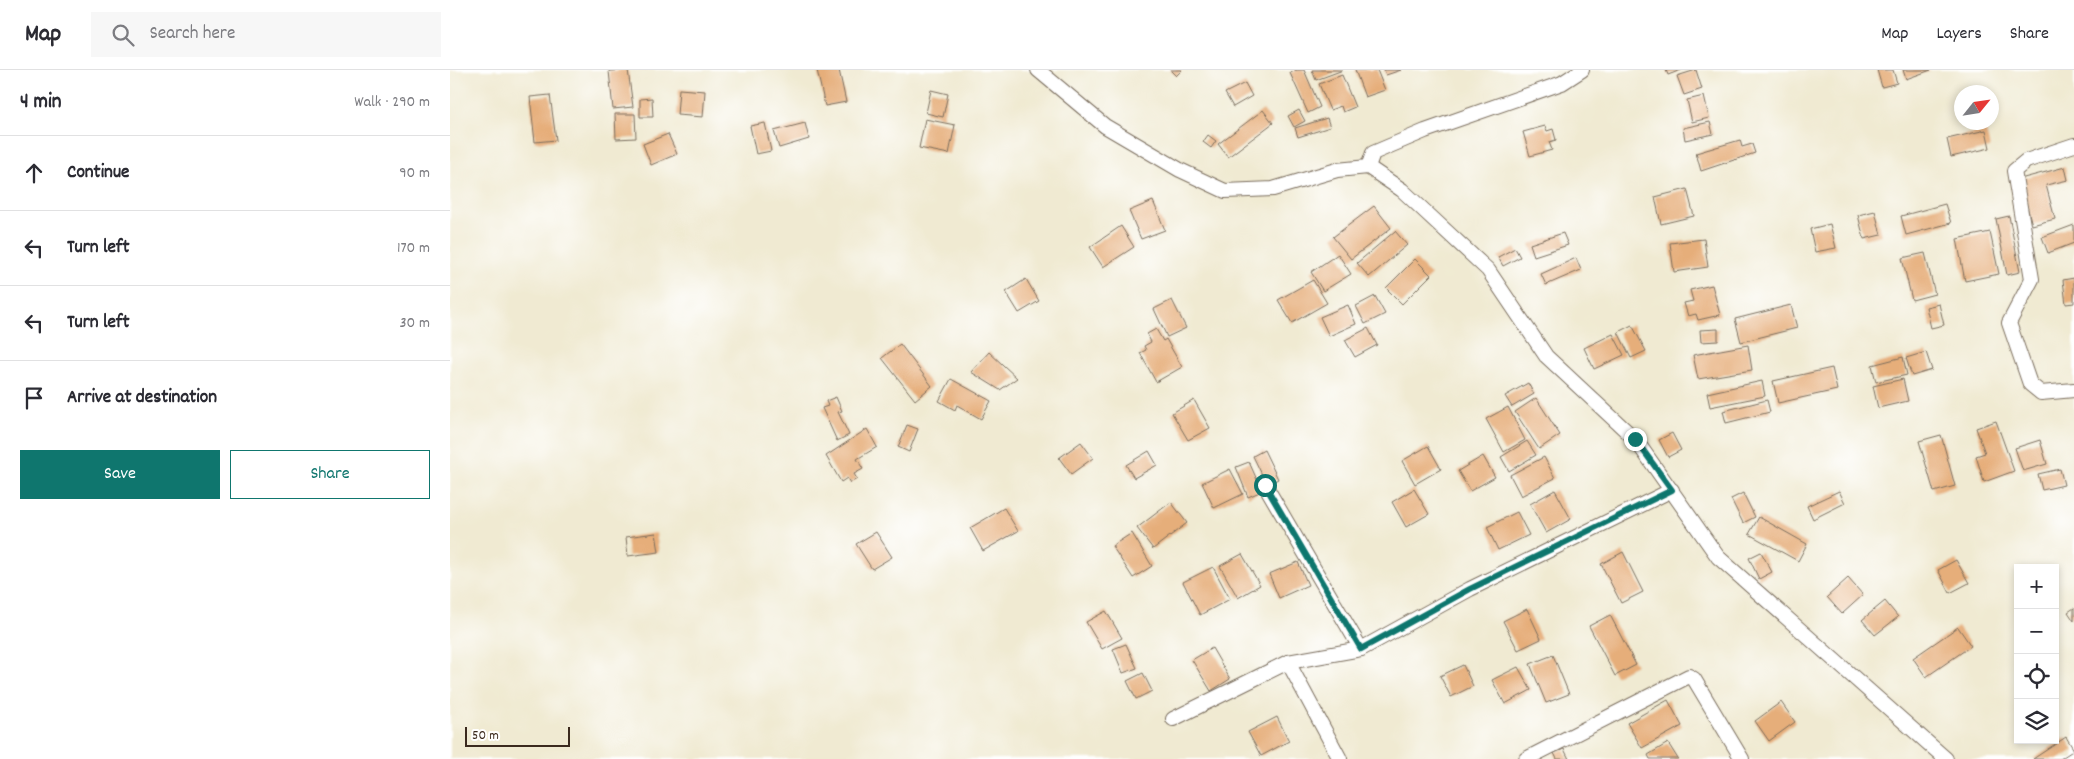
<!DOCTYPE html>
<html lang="en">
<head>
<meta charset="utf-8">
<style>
  body { margin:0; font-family:Dekko,sans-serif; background:#f7f7f7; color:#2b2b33 }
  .controls { position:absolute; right:15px; bottom:15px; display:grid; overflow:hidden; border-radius:0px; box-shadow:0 2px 8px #0003 }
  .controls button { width:45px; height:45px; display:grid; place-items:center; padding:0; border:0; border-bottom:1px solid #e1e1e2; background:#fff; color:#2b2b33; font:25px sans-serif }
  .compass { position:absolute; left:1504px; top:15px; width:45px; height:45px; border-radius:50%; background:#fff; box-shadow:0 2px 8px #0003; rotate:60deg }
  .scale { position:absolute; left:15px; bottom:12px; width:105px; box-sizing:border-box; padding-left:5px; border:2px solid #3b2a1e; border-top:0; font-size:14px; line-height:18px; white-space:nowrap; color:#3b2a1e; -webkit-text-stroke:4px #fff; paint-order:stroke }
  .stop { position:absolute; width:15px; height:15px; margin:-11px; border:4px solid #0f766e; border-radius:50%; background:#fff }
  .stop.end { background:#0f766e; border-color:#fff; box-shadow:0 1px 5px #0008 }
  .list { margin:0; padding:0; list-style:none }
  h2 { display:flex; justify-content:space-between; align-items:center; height:65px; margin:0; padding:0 20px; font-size:21px }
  h2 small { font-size:16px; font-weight:400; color:#7c7c81 }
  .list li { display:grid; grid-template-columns:32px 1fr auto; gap:15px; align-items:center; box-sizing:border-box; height:75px; padding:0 20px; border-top:1px solid #e1e1e2 }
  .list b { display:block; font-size:19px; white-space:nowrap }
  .list em { font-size:16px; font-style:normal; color:#7c7c81 }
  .actions { display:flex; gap:10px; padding:15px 20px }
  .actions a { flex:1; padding:11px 0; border:1px solid #0f766e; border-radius:0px; text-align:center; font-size:18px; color:#0f766e }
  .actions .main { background:#0f766e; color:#fff }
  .icon { flex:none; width:28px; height:28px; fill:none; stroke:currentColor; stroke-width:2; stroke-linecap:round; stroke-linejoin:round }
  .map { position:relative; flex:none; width:1624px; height:689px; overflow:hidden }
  header { display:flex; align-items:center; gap:30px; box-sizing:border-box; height:70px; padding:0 25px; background:#fff; border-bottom:1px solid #e1e1e2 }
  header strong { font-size:24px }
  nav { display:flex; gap:28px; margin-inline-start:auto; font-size:18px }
  .search { width:350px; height:45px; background:#f7f7f7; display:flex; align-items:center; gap:12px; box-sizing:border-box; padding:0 18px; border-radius:0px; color:#7c7c81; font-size:19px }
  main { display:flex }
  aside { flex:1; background:#fff }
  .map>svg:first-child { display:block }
  .building { fill:#e6ae7a }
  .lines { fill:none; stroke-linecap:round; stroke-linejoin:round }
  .minor-casing { stroke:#7a6d5d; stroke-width:16 }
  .minor { stroke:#fff; stroke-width:14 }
  .route { stroke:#0f766e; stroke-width:6 }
</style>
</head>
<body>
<header>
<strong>Map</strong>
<div class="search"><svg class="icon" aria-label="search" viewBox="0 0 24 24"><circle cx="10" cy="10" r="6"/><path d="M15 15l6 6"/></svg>Search here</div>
<nav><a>Map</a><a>Layers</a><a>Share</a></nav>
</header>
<main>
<aside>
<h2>4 min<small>Walk · 290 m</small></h2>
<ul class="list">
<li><svg class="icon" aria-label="ahead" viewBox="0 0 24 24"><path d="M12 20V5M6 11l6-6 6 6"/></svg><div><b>Continue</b></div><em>90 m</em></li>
<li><svg class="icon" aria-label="left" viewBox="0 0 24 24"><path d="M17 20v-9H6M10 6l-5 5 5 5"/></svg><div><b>Turn left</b></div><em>170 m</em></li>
<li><svg class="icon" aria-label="left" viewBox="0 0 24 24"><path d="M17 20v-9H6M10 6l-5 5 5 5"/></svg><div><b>Turn left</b></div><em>30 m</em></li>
<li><svg class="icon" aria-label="arrive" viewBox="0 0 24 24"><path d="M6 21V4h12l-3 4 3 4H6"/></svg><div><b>Arrive at destination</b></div></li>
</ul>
<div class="actions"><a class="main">Save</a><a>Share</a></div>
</aside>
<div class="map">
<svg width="1624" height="689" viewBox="0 0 1624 689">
  <rect width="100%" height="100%" fill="#fff"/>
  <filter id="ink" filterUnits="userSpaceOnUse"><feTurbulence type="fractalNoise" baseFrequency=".02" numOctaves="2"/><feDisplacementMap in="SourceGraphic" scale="10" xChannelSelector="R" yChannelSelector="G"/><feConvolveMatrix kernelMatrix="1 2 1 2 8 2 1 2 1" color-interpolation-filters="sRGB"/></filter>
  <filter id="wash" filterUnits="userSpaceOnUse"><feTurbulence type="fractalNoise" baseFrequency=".0096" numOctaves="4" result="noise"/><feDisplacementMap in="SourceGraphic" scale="20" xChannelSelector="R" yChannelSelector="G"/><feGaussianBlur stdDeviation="1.12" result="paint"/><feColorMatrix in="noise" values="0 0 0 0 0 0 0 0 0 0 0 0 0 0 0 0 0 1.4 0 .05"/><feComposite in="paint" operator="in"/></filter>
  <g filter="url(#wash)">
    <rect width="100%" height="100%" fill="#f0ead2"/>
    <g id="blocks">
      <g class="building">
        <polygon points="178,0 183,37 163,39 159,1"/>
        <polygon points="367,0 389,0 396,32 375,36"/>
        <polygon points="720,0 732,0 726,6"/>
        <polygon points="847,0 854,0 870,37 858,43 840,3"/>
        <polygon points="862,0 893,0 866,10"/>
        <polygon points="905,0 927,0 935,20 915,27"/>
        <polygon points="934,0 951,0 936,5"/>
        <polygon points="1216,0 1231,0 1218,5"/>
        <polygon points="1246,0 1252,19 1234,25 1227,6"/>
        <polygon points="1427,0 1443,0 1447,13 1432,17"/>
        <polygon points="1453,0 1481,0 1456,9"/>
        <polygon points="892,5 905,37 893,42 891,36 880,40 869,14"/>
        <polygon points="795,13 802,26 783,37 775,23"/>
        <polygon points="229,19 255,21 253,47 227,45"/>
        <polygon points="481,20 498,24 493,47 476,43"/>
        <polygon points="100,25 106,70 85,72 80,27"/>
        <polygon points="1254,26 1259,48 1242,52 1237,30"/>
        <polygon points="202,28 203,47 190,47 190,29"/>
        <polygon points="813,40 823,53 778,87 768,74"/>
        <polygon points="849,40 855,51 844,57 838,46"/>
        <polygon points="165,44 185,44 186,68 166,69"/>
        <polygon points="877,48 880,57 848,67 845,58"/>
        <polygon points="475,49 505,55 499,84 469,78"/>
        <polygon points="1260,52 1263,64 1235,70 1233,58"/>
        <polygon points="315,53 321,81 306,84 300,56"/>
        <polygon points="355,53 359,69 329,78 324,61"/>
        <polygon points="1095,56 1097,61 1103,59 1106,70 1099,72 1102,80 1080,86 1073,62"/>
        <polygon points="1536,60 1540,78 1501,87 1497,69"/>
        <polygon points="218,64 227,84 201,95 193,74"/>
        <polygon points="758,65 766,71 761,78 753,72"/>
        <polygon points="1290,70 1292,77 1302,74 1305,83 1251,101 1246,83"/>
        <polygon points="1615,97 1618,110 1596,115 1605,149 1582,155 1570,109"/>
        <polygon points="1237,119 1244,146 1211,154 1205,127"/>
        <polygon points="703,131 715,160 691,169 679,141"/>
        <polygon points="1495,134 1501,153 1456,165 1451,146"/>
        <polygon points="924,136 941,158 901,189 883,167"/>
        <polygon points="1425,141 1431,165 1414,169 1408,145"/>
        <polygon points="1559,146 1570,202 1557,205 1546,149"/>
        <polygon points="1380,154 1386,178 1365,182 1360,159"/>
        <polygon points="1624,155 1624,173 1598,183 1592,167"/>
        <polygon points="671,156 684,177 653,197 640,177"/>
        <polygon points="945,161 957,175 919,207 907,193"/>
        <polygon points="1540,162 1549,204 1515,211 1507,169"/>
        <polygon points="1113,163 1118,175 1084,186 1080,174"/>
        <polygon points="1254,169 1258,197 1224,202 1220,173"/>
        <polygon points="1065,178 1070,187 1053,196 1048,187"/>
        <polygon points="1475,183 1485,224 1462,230 1452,188"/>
        <polygon points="888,184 901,204 873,221 861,202"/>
        <polygon points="1126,188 1131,200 1096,215 1091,204"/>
        <polygon points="965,189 981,205 952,234 936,218"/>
        <polygon points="1624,208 1624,233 1616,234 1613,210"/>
        <polygon points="576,209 589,231 569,243 556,222"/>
        <polygon points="863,210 877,233 842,253 828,230"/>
        <polygon points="1262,215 1270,245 1248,250 1246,244 1238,246 1234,233 1243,231 1240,220"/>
        <polygon points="925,226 935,244 915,254 906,236"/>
        <polygon points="722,230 736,258 717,267 704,239"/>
        <polygon points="1489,234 1494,255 1481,258 1476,237"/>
        <polygon points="898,235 906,254 879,266 870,247"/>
        <polygon points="1341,235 1347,258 1291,272 1285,249"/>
        <polygon points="1182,255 1196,281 1181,288 1168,262"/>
        <polygon points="918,258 927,275 905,287 895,270"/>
        <polygon points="706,259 713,271 716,269 732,297 706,312 690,283 696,280 694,276 701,272 697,264"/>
        <polygon points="1268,259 1268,271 1251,272 1250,260"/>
        <polygon points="1163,264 1174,285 1144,299 1134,278"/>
        <polygon points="450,274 482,316 465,330 432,288"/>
        <polygon points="1298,275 1302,300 1248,309 1243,285"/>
        <polygon points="539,282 567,308 550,320 521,302"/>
        <polygon points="1476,282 1482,300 1462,306 1456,288"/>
        <polygon points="1453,287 1457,305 1426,312 1422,295"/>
        <polygon points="1382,298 1387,320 1328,333 1323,311"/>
        <polygon points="501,309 541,331 531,349 507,335 505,340 489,331"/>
        <polygon points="1453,309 1458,331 1428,338 1423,316"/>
        <polygon points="1312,311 1315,326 1260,337 1257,323"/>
        <polygon points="1078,313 1084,324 1062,337 1055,326"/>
        <polygon points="386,327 392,341 388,342 399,365 387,371 372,338 378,336 376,331"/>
        <polygon points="1086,328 1110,365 1089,379 1065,342"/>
        <polygon points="744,330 760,358 738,370 722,343"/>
        <polygon points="1317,330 1320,342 1276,353 1273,341"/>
        <polygon points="1058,337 1075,370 1054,382 1036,349"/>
        <polygon points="1546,351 1564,401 1534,412 1526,386 1535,383 1526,358"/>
        <polygon points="457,355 468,359 459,382 448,377"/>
        <polygon points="417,359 427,377 407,389 413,399 404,404 407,409 400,413 397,408 391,412 376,386"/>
        <polygon points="1222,363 1231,380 1218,387 1209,370"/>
        <polygon points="1491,365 1505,416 1484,422 1469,371"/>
        <polygon points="1590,370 1597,394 1573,401 1565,378"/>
        <polygon points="1077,371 1086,385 1059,401 1051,387"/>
        <polygon points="631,372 643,388 621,404 609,388"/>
        <polygon points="978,376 991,399 965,414 952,391"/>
        <polygon points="814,380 828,409 817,415 803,386"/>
        <polygon points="699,381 707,395 684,408 676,395"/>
        <polygon points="1033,386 1045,407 1020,421 1008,401"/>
        <polygon points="1094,387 1105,408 1071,426 1060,405"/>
        <polygon points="799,392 812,421 798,427 786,397"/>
        <polygon points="780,399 793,424 764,438 752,413"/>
        <polygon points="1610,399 1614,415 1592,420 1588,404"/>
        <polygon points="964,419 979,444 956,457 942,432"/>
        <polygon points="1105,420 1121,449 1096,463 1080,434"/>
        <polygon points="1389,421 1395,433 1363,449 1357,436"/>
        <polygon points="1293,423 1305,447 1293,453 1281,429"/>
        <polygon points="721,432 737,453 703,479 687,458"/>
        <polygon points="554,438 568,461 533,481 520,458"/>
        <polygon points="1067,442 1079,465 1048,480 1037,457"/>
        <polygon points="1309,447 1357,474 1348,491 1299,464"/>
        <polygon points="426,462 442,487 422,499 406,474"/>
        <polygon points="206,463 209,482 178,486 176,467"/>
        <polygon points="682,463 702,496 683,508 662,476"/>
        <polygon points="1173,482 1193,522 1171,533 1151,494"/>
        <polygon points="1311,482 1322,502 1309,509 1299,488"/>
        <polygon points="792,484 810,515 788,528 770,496"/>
        <polygon points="1506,490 1519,513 1500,523 1488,500"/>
        <polygon points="848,492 858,515 829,528 819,504"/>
        <polygon points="763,497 780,529 750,545 733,512"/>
        <polygon points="1398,508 1413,525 1392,544 1377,527"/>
        <polygon points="1435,531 1448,547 1425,565 1412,550"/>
        <polygon points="1624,538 1624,551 1618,542"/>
        <polygon points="1077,539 1091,569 1068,580 1053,551"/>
        <polygon points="656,541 672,568 652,579 636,552"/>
        <polygon points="1160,545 1186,595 1165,606 1139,556"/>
        <polygon points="1508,557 1521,576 1476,607 1463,588"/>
        <polygon points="676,574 687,598 673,603 663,579"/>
        <polygon points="762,578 780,609 761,621 742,590"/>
        <polygon points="1103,585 1119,624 1096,633 1080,594"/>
        <polygon points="1013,595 1023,616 1001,627 990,606"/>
        <polygon points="1068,597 1081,620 1055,634 1042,610"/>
        <polygon points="693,603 702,621 686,629 677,611"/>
        <polygon points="1218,630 1232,656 1192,678 1177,653"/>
        <polygon points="1331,632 1345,652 1319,671 1305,651"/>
        <polygon points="827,647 839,671 811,686 798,662"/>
        <polygon points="1616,667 1624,680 1610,689 1583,689"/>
        <polygon points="1218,673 1228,689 1200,689 1198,685"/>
        <polygon points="1114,679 1119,689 1107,689 1104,683"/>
      </g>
    </g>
  </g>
  <g filter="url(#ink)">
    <use href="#blocks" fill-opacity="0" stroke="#7a6d5d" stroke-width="1"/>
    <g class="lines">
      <g class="minor-casing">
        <g id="minor">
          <polyline points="588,0 655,56 730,100 775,121 823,119 887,100 918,97 952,120 1038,200 1096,286 1185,369 1268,487 1496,689"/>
          <polyline points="1624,75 1576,91 1564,101 1582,209 1559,253 1580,314 1591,323 1624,320"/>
          <polyline points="918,97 923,83 975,61 1112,13 1132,0"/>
          <polyline points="815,415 911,579"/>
          <polyline points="838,592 890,689"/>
          <polyline points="723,649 838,592 911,579 1020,519 1222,420"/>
          <polyline points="1076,689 1239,606 1244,609 1292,689"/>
        </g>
      </g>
      <use href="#minor" class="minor"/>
    </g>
  </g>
  <g class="lines" filter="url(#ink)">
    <polyline class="route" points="815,415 911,579 1020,519 1222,420 1185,369"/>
  </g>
</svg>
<div class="controls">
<button>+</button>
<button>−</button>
<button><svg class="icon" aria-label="locate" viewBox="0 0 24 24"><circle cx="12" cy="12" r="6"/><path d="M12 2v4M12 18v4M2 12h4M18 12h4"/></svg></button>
<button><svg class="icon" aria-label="layers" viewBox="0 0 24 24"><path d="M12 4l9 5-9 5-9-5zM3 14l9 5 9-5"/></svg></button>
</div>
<svg class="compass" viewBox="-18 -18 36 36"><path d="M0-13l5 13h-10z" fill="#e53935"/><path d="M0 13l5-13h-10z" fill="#7c7c81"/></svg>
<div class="scale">50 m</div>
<div class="stop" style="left:815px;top:415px"></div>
<div class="stop end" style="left:1185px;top:369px"></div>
</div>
</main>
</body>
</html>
